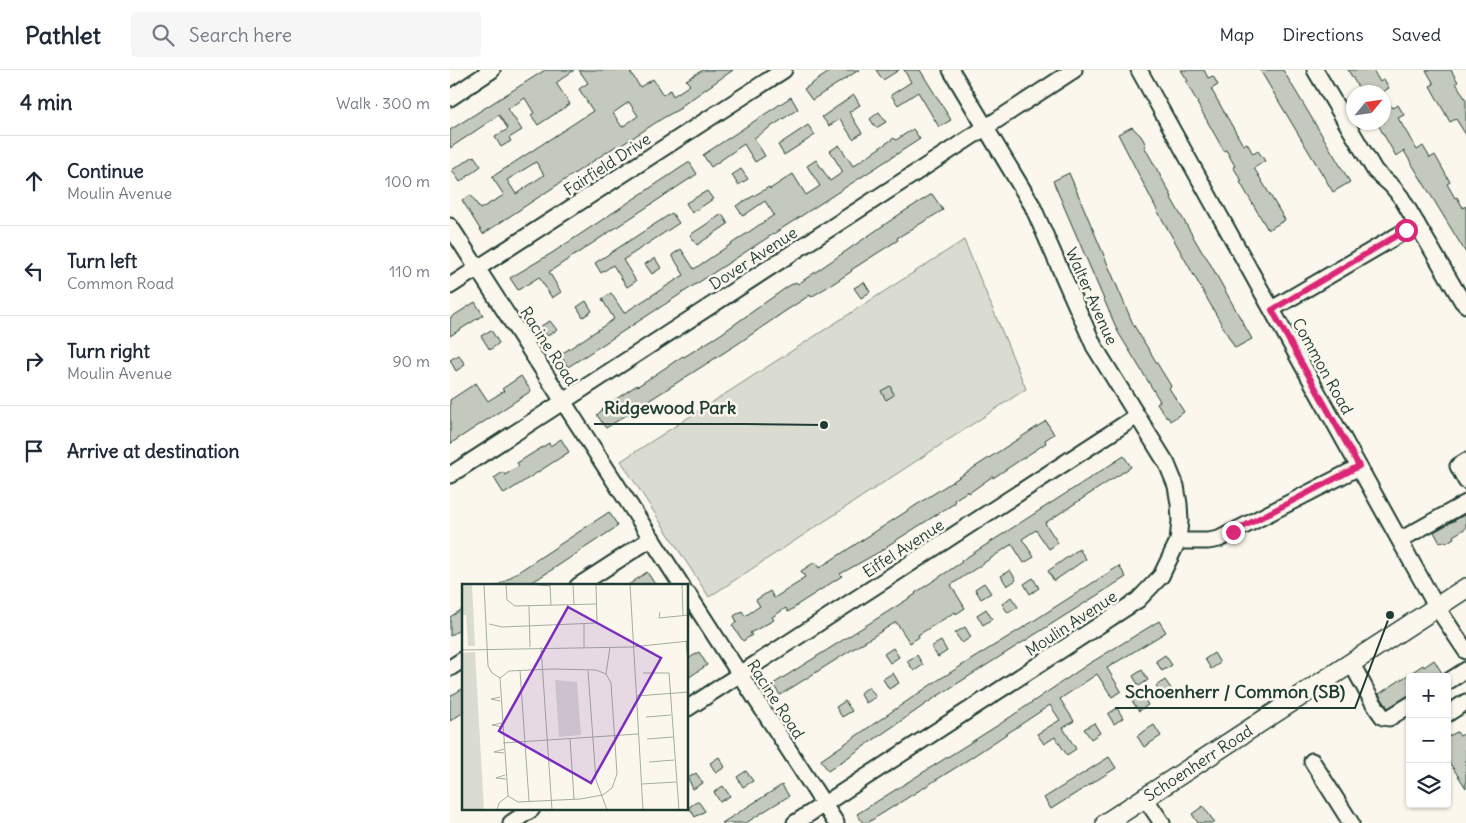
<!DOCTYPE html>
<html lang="en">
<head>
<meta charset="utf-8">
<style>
  body { margin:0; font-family:Delius,sans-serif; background:#f6f6f7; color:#1f2937 }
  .controls { position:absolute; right:15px; bottom:15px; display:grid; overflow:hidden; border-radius:5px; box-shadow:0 1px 4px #0004 }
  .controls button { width:45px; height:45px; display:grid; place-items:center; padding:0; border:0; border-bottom:1px solid #e0e1e3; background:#fff; color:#1f2937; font:25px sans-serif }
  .compass { position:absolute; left:896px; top:15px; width:45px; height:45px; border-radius:50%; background:#fff; box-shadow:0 1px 4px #0004; rotate:61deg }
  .stop { position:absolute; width:15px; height:15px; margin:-11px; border:4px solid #db2777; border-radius:50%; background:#fff }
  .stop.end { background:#db2777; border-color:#fff; box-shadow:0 1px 5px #0008 }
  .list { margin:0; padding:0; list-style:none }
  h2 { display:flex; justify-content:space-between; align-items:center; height:65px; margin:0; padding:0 20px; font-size:21px }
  h2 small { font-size:16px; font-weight:400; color:#747a83 }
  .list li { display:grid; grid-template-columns:32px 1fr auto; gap:15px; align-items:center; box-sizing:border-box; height:90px; padding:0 20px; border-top:1px solid #e0e1e3 }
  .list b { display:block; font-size:19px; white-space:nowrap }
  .list p { margin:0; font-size:16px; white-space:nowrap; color:#747a83 }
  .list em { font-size:16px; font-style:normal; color:#747a83 }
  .icon { flex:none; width:28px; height:28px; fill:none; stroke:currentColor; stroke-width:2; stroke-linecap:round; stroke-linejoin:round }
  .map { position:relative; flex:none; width:1016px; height:753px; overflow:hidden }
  header { display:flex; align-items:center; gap:30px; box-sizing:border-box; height:70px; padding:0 25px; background:#fff; border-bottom:1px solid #e0e1e3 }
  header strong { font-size:24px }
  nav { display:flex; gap:28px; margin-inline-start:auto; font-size:18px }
  .search { width:350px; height:45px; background:#f6f6f7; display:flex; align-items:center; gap:12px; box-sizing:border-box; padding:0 18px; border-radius:5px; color:#747a83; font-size:19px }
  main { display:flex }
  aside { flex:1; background:#fff }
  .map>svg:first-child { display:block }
  .green { fill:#dbdcd1; stroke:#7d8c82 }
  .building { fill:#c4c9be; stroke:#1f3d34; fill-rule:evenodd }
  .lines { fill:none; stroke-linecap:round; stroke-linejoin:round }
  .minor-casing { stroke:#1f3d34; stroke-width:19 }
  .major-casing { stroke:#1f3d34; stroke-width:22 }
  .minor { stroke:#fbf7ec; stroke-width:15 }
  .major { stroke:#fbf7ec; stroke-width:19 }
  .route { stroke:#db2777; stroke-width:6 }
  .labels { text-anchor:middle; stroke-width:5; stroke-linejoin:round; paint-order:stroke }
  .street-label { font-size:16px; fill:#1f3d34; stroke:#fbf7ec }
  .inset-road { fill:none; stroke:#a3ada2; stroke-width:1 }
  .view { fill:#7b2cbf; fill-opacity:0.15; stroke:#7b2cbf; stroke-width:2.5 }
  .inset-edge { fill:none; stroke:#1f3d34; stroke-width:2.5 }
  .leader { fill:none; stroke:#1f3d34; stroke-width:2 }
  .callout-dot { fill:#1f3d34; stroke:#fbf7ec; stroke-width:2 }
  .callout-label { font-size:18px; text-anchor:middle; font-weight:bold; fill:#1f3d34; stroke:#fbf7ec; stroke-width:5; stroke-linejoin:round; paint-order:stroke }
</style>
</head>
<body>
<header>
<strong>Pathlet</strong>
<div class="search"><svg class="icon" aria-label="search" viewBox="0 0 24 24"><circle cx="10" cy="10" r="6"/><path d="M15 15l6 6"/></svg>Search here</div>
<nav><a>Map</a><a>Directions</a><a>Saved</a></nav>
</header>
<main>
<aside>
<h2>4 min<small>Walk · 300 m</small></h2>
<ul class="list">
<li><svg class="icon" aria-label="ahead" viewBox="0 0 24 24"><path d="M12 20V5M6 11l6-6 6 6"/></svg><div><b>Continue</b><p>Moulin Avenue</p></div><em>100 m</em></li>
<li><svg class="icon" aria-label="left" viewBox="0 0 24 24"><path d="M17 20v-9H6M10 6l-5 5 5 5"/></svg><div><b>Turn left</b><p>Common Road</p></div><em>110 m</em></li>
<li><svg class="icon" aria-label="right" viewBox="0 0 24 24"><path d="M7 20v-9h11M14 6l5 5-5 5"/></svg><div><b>Turn right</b><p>Moulin Avenue</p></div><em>90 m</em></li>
<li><svg class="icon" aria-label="arrive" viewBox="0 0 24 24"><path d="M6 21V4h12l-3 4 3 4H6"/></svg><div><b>Arrive at destination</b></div></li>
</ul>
</aside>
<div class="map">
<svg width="1016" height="753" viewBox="0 0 1016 753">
  <rect width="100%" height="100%" fill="#fbf7ec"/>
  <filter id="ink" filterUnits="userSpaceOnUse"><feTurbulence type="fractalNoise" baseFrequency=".02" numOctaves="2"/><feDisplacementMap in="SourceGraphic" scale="10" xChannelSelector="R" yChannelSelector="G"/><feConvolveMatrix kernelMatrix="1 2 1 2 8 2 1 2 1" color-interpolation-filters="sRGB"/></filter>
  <g filter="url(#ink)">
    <polygon class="green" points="514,170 576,319 259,527 171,391"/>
    <g class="building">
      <polygon points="95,0 124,0 106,13 120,34 88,55 81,45 84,43 75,28 58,39 72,60 59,68 61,71 51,77 45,67 58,59 49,45 0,78 0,60"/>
      <path d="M129,0H179L190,17L203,9L213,25L220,20L223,26L240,15L236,10L253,0H283L230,37L231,38L213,48L167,78L166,76L33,164L12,130L21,125L30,139L54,125L42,107L143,41L129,19L138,13ZM179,32L188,46L172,57L163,43ZM86,92L94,105L66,124L57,110Z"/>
      <polygon points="382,0 409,0 362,30 354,19"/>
      <polygon points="426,0 449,0 433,10"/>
      <polygon points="454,0 470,0 501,50 489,57 468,22 448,35 441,25 461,12"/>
      <polygon points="731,0 754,0 758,8 763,6 768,15 761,19 793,75 797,73 803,84 808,81 815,91 804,98 835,150 818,160 790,112 792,111 783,97 785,96 776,80 774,81 747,33 748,33 736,12 738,11"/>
      <polygon points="810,0 833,0 900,112 883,122"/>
      <polygon points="898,0 923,0 930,12 934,9 939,18 933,22 911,22"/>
      <polygon points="976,0 1001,0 1008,12 1006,13 1016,30 1016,65 1006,49 1000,52 980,16 984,14"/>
      <polygon points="404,25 410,35 399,42 412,63 403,69 390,49 379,56 372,47"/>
      <polygon points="934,25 942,38 948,35 954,45 948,48 967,80 973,76 980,88 985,85 1000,112 997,114 1005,128 1007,127 1013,138 1016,136 1016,183 954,81 946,86 932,62 927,52 934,52"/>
      <polygon points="341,27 348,39 304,68 315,86 305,92 294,74 261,97 253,85"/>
      <polygon points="429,42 436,52 426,58 420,49"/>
      <polygon points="358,55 365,65 334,85 328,75"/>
      <polygon points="682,57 691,66 696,75 694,76 722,127 721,128 752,182 757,188 802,269 785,278 707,140 668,64"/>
      <polygon points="463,59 470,69 118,297 110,285 164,249 152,229 161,223 174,243 234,205 222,185 231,179 244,199 324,145 315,131 293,146 286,136 319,117 320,119 343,104 356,125 370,116 357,96 366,90 380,111 393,102 380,81 389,75 403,96 444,68 446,70"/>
      <polygon points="24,86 31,96 10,112 2,100"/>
      <polygon points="238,93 240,93 247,104 99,202 111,222 102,228 89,207 68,220 60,208 102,183"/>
      <polygon points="291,99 298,109 288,115 282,105"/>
      <polygon points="619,103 683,254 721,316 719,318 734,342 720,351 718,347 717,348 707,333 710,331 668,262 603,111"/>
      <polygon points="257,121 263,129 242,143 236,133"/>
      <polygon points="482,124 493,140 447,168 448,170 401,200 402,201 384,213 361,227 360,225 334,242 289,273 156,358 147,345 156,336 187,315 188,316 233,286 234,287 271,264 337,217 346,212 348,214 450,144"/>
      <polygon points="222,143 229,153 173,190 186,211 177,217 163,195 151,203 145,193"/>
      <polygon points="272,144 278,154 247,175 240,165"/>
      <polygon points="205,188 211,198 202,204 195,194"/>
      <polygon points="414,212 420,222 411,228 404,218"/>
      <polygon points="136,231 142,241 133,247 127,237"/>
      <polygon points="25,232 33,245 0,266 0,248"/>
      <polygon points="100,251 107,260 97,266 91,256"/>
      <polygon points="41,260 49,273 40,280 31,266"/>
      <polygon points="9,285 15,295 6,301 0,290"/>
      <polygon points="71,306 81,321 0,374 0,330 26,313 38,331 54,321 52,319"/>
      <polygon points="440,316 444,325 436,330 431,321"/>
      <polygon points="596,351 604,364 595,370 596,373 543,408 543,406 519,423 518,421 504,430 505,433 437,476 438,477 390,504 392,506 347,535 347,536 338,542 336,538 322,547 324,550 300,563 302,565 293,571 282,555 287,552 284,546 292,541 295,546 310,536 306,530 320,521 324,528 351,511 350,510 355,507 351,501 365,492 369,498"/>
      <polygon points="111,369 119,382 54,424 44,408 53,402 55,405 69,396 67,393 99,373 100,376"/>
      <polygon points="674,386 681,397 595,453 608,473 599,479 586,460 572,469 584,487 574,493 562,474 501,515 515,538 506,544 505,542 468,565 469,567 460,573 446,552 330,625 323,614 466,524 465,523 512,492 511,491"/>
      <polygon points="159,442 168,456 100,501 76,516 47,516"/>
      <polygon points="1016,444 1016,458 1003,466 1004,468 996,473 994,471 990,473 984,462"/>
      <polygon points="629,479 636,489 604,511 598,501"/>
      <polygon points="669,496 676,507 486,627 378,701 371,690 485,612 574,557"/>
      <polygon points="560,500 566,510 557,516 551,506"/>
      <polygon points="197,502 206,516 177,516"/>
      <polygon points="583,508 589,518 580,524 574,514"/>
      <polygon points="534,513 541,523 531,529 525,519"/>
      <polygon points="561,527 568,537 558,543 552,534"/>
      <polygon points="14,538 14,557 0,566 0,547"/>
      <polygon points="536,539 542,549 533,555 527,545"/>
      <polygon points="709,551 716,562 657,598 671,621 662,627 647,604 610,629 624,651 613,658 626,679 617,685 605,667 594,674 587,664 610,650 600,635 510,695 417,753 413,753 407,744 550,654 637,595"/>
      <polygon points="515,557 521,567 512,573 505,563"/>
      <polygon points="491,571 497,581 488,587 481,577"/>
      <polygon points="443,578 449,587 440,593 434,584"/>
      <polygon points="249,582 257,595 238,608 238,589"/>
      <polygon points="764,583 770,593 761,599 755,589"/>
      <polygon points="467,585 473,595 464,601 457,591"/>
      <polygon points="715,585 722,595 712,601 706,591"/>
      <polygon points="984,590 992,603 987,607 960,607 960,624 938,638 929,624 973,595 974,597"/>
      <polygon points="692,600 698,610 689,616 683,606"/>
      <polygon points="443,603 449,613 439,619 433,609"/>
      <polygon points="715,610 722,620 712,626 706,616"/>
      <polygon points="419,617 426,627 416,633 410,623"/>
      <polygon points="14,618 14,642 0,651 0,626"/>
      <polygon points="692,625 698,635 689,641 682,631"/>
      <polygon points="395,631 402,641 392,647 386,637"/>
      <polygon points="667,638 673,648 664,654 658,644"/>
      <polygon points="644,653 650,663 641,669 634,659"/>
      <polygon points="704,655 711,666 694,677 687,666"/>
      <polygon points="1007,662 1010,666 1016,663 1016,718 997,689 997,667"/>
      <polygon points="269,687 275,697 266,703 260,693"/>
      <polygon points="659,687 666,698 601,739 594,728"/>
      <polygon points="296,701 303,711 293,717 287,707"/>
      <polygon points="246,703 253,713 243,719 238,708"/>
      <polygon points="332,715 339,726 321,737 296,753 272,753"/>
      <polygon points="273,716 280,726 270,732 264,722"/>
      <polygon points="248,731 255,741 245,747 239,737"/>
      <polygon points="753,736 765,753 748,753 742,744"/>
    </g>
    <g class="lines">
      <g class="minor-casing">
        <g id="minor">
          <polyline points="689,0 986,536 1016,581"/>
          <polyline points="865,0 925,101 942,116 951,127 1012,231 1016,235"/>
          <polyline points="0,28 42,0"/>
          <polyline points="0,156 232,516"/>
          <polyline points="0,216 334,0"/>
          <polyline points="822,239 967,154"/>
          <polyline points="1016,391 1008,396 1016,411"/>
          <polyline points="0,405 624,0"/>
          <polyline points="950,470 1016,433"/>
          <polyline points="728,471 758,471 769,469 909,397"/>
          <polyline points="128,516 202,468"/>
          <polyline points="238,524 386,753"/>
          <path d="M901,593C912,611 920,631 933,647L939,648L960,635"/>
          <polyline points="0,598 14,589"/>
          <polyline points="997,612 1016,600"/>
          <polyline points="238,638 687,346"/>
          <polyline points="997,644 1016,632"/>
          <polyline points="862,691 901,753"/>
          <polyline points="695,728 712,753"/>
          <polyline points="61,753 82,739"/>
          <polyline points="345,753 688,530 711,506 728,471 730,451 729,434 726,416 717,394 644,276 582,135 501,0"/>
        </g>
      </g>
      <g class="major-casing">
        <g id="major">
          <path id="s1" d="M656,753L1016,518"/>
        </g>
      </g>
      <use href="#minor" class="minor"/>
      <use href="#major" class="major"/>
    </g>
  </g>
  <g class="lines" filter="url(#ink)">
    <polyline class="route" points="783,462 909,396 822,240 956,160"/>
  </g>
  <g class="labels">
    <g class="street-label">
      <text transform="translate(157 94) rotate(-33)" y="6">Fairfield Drive</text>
      <text transform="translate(303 188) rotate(-33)" y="6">Dover Avenue</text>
      <text transform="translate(642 226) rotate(66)" y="6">Walter Avenue</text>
      <text transform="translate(99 276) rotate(57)" y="6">Racine Road</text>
      <text transform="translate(873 296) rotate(61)" y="6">Common Road</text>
      <text transform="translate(453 478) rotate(-33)" y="6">Eiffel Avenue</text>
      <text transform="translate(621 553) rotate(-33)" y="6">Moulin Avenue</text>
      <text transform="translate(326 629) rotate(57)" y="6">Racine Road</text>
      <text dy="6" stroke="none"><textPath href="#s1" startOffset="110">Schoenherr Road</textPath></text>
    </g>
  </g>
  <g transform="translate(12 514)">
    <rect width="226" height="226" fill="#fbf7ec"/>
    <path d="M0,0H10L13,62H6L4,31H0ZM13,68L22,226H0V69ZM93,96L115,98L119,151L97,153Z" fill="#dbdcd1"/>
    <path class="inset-road" d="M22,0L26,82L30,89L38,94M44,0L45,16L53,22L135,20M66,0L88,2M111,0L112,21M168,0L181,226M220,0L221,31M88,1L89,21M67,22L68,63M198,28L197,34L227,31M122,39V63M27,40L40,43L135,39L134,0M224,57L227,89M79,63L90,226M0,66L170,63L227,57M58,86L67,217M126,87L134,196L145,226M181,89H207L217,226M144,90L148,63M38,94L46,212M38,94L47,87L89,85L134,86L144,90M174,112L227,108M38,113L29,115L38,117M184,133L209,131M40,139L30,141L40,143M108,154L112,215M185,155L211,153M41,159L176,150M42,165L32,168L42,169M187,178L212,176M43,191L34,194L44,195M180,200L214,198M46,212L56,218L118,215L141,211L150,204L155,190L149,99L144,90M35,226L37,219L46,212"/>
    <path class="view" d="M106,23L199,74L129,199L37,147Z"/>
    <rect width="226" height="226" class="inset-edge"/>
  </g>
  <path class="leader" d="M374 355L296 354H144M940 545L905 638H665"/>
  <g class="callout-dot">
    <circle cx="374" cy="355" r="5"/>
    <circle cx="940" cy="545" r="5"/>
  </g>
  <g class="callout-label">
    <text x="220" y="344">Ridgewood Park</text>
    <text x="785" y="628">Schoenherr / Common (SB)</text>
  </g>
</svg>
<div class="controls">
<button>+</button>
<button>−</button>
<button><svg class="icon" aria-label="layers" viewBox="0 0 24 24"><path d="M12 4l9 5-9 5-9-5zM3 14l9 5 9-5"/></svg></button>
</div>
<svg class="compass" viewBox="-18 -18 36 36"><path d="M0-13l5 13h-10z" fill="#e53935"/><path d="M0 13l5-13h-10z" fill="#747a83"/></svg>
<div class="stop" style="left:956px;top:160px"></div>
<div class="stop end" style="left:783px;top:462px"></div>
</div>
</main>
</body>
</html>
